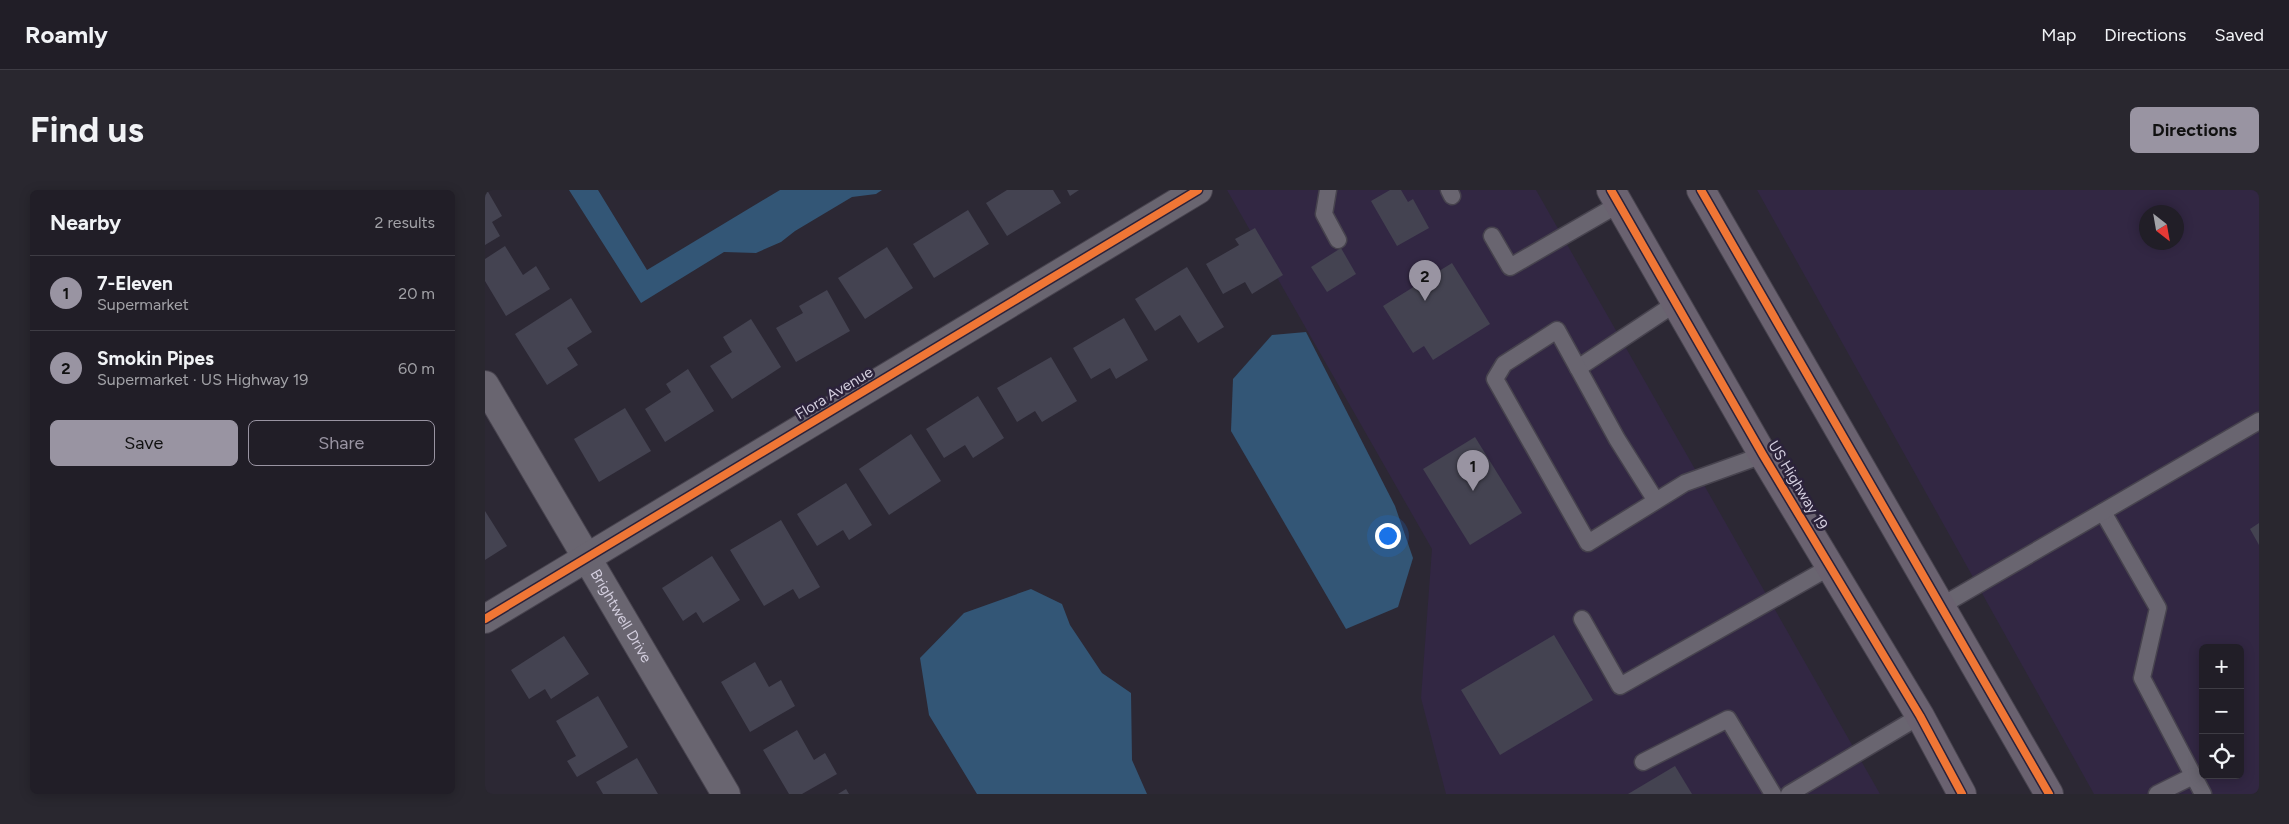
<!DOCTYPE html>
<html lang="en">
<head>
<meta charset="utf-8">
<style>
  body { margin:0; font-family:Figtree,sans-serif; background:#29272f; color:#f1f3f6 }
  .controls { position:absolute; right:15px; bottom:15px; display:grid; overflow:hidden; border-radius:8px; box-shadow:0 2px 12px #0003 }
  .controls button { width:45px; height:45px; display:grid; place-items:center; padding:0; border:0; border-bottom:1px solid #3e3c44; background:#211e27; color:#f1f3f6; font:25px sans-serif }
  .compass { position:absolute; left:1654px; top:15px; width:45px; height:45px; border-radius:50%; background:#211e27; box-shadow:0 2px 12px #0003; rotate:149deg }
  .you { position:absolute; left:902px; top:345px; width:18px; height:18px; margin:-12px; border:4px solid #fff; border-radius:50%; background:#1a73e8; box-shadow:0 0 0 8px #1a73e833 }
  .badge { display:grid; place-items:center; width:32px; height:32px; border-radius:50%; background:#9994a2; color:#111; font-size:16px; font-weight:700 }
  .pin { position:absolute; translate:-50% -41px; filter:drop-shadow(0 1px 2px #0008) }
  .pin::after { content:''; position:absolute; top:26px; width:18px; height:15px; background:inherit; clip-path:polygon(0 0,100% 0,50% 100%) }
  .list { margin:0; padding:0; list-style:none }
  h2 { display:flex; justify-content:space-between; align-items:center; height:65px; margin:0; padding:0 20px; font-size:21px }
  h2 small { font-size:16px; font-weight:400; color:#a2a2a7 }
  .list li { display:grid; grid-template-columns:32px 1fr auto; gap:15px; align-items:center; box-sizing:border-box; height:75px; padding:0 20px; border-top:1px solid #3e3c44 }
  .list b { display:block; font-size:19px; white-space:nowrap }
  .list p { margin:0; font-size:16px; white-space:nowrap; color:#a2a2a7 }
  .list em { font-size:16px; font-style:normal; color:#a2a2a7 }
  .actions { display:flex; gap:10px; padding:15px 20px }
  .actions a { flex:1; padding:11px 0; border:1px solid #9994a2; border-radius:8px; text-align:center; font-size:18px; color:#9994a2 }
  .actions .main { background:#9994a2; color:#111 }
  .icon { flex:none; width:28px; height:28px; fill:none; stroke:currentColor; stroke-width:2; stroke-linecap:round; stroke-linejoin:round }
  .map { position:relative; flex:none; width:1774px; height:604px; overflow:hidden; border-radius:8px }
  header { display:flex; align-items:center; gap:30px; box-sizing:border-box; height:70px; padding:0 25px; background:#211e27; border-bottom:1px solid #3e3c44 }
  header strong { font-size:24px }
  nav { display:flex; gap:28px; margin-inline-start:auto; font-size:18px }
  .intro { display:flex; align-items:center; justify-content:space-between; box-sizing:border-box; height:120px; padding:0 30px }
  h1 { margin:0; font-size:35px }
  .button { padding:12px 22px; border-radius:8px; background:#9994a2; color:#111; font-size:18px; font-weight:700 }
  main { display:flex; gap:30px; padding:0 30px }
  aside { flex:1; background:#211e27; border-radius:8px; box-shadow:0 2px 12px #0003 }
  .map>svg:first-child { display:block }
  .built { fill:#322743; fill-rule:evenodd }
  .water { fill:#335676 }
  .building { fill:#444351 }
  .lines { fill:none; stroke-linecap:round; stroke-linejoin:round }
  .service-casing { stroke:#47434e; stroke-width:19 }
  .minor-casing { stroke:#47434e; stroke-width:30 }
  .tertiary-casing { stroke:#47434e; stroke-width:30 }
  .trunk-casing { stroke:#47434e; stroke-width:30 }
  .service { stroke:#696570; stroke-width:16 }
  .minor { stroke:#696570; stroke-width:28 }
  .tertiary { stroke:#696570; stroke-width:28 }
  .trunk { stroke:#6a6270; stroke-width:28 }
  .cycleway-casing { stroke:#2b223a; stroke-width:11 }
  .cycleway { stroke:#f07635; stroke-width:8 }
  .labels { text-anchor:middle; stroke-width:5; stroke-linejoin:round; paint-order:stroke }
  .street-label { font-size:15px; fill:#d3cede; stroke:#2b223a }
</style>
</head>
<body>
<header>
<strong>Roamly</strong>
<nav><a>Map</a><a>Directions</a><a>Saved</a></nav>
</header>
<div class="intro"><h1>Find us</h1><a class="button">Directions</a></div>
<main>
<aside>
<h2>Nearby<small>2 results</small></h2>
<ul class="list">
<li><span class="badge">1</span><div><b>7-Eleven</b><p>Supermarket</p></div><em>20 m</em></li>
<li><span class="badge">2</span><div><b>Smokin Pipes</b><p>Supermarket · US Highway 19</p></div><em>60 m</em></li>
</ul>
<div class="actions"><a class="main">Save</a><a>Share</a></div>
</aside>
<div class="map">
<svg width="1774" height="604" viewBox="0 0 1774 604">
  <rect width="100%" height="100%" fill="#2c2834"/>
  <g class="built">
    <polygon points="742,0 1051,0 1395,604 961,604 936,508 947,359"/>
    <path d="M1272,0H1774V604H1609ZM1662,22H1692V52H1662ZM1718,458H1755V585H1718Z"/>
  </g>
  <g class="water">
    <polygon points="84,0 113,0 162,80 295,0 397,0 391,4 367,7 310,41 296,52 271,63 239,62 156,113"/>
    <polygon points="821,142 910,316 928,368 913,417 861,439 746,241 748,189 787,145"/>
    <polygon points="546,399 577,414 585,435 617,483 646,503 647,570 662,604 492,604 444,525 435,468 479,423"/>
  </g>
  <g class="building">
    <polygon points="0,0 2,0 17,26 7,32 15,46 0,55"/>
    <polygon points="522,0 568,0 576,13 522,46 501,13"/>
    <polygon points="582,0 594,0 585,6"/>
    <polygon points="905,0 916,0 923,12 928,9 944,38 912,56 886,11"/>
    <polygon points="483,20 504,54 449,88 428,54"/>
    <polygon points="770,38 798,85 767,104 760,92 738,104 721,74 754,55 750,49"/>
    <polygon points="20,56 38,85 51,76 65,99 21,126 0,91 0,69"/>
    <polygon points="402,57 428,98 380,129 353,88"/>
    <polygon points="856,58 871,84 842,102 826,77"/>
    <polygon points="967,73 1005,134 948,170 939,156 928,163 898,116"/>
    <polygon points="702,77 739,137 713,153 695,125 670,141 650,109"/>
    <polygon points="342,100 365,141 311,172 291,138 318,123 314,116"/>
    <polygon points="86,108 107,142 82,158 93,175 62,195 30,144"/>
    <polygon points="639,128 663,170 631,189 625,178 606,189 588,158"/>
    <polygon points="266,129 296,177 247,209 225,176 247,162 238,147"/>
    <polygon points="566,167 592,211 557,232 550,221 532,232 512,198"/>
    <polygon points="203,179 229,221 180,252 160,219 186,202 181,194"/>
    <polygon points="493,206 519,248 488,268 480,255 459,268 441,239"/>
    <polygon points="140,218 166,261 114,292 89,249"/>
    <polygon points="426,244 456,291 404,325 374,279"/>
    <polygon points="990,247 1037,323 985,355 938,279"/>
    <polygon points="361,293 387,335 364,350 358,340 332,356 312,324"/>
    <polygon points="0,321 22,356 0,370"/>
    <polygon points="296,330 335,397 314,409 308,399 279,416 245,360"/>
    <polygon points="1774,333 1774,355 1765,339"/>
    <polygon points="227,366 255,410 218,433 211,422 198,431 177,398"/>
    <polygon points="1069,445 1108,510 1015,565 976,500"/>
    <polygon points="79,446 104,484 66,509 60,499 44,509 26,480"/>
    <polygon points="270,472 284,497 296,490 310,516 265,542 236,492"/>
    <polygon points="113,506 143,557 92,587 82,571 91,566 71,531"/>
    <polygon points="312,540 329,570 340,563 352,584 317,604 304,604 278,560"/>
    <polygon points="152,568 173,604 118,604 111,592"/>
    <polygon points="1190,576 1207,604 1143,604"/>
    <polygon points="361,599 364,604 353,604"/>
  </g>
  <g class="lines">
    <g class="service-casing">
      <g id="service">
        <polyline points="843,0 839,24 853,50"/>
        <polyline points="964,0 967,6"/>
        <polyline points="1007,46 1025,77 1134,14"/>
        <polyline points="1093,178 1191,113"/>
        <polyline points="1171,311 1132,249 1072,140 1019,174 1010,189 1103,353 1200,293 1278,265"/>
        <polyline points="1618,322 1673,418 1657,488 1718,604"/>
        <polyline points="1456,416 1774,231"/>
        <polyline points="1097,429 1135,496 1345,377"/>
        <polyline points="1158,572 1243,529 1288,604"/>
        <polyline points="1304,604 1435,526"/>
        <polyline points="1672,604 1708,586"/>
      </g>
    </g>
    <g class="minor-casing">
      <g id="minor">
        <path id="s1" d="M0,195L241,604"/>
      </g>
    </g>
    <g class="tertiary-casing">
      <polyline id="tertiary" points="0,429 713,0"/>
    </g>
    <g class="trunk-casing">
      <g id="trunk">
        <polyline points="1126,0 1278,265 1435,526 1477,604"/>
        <polyline points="1216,0 1564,604"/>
      </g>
    </g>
    <use href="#service" class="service"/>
    <use href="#minor" class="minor"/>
    <use href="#tertiary" class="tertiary"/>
    <use href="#trunk" class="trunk"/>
    <g class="cycleway-casing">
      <g id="cycleway">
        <polyline points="1126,0 1278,265 1435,526 1477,604"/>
        <polyline points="1216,0 1564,604"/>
        <polyline points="0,429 713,0"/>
      </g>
    </g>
    <use href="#cycleway" class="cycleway"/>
  </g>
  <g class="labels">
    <g class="street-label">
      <text transform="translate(349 203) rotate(-31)" y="5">Flora Avenue</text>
      <text transform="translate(1313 295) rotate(59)" y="5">US Highway 19</text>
      <text dy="5" stroke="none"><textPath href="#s1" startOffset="268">Brightwell Drive</textPath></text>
    </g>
  </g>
</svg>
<div class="controls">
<button>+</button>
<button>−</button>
<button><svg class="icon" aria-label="locate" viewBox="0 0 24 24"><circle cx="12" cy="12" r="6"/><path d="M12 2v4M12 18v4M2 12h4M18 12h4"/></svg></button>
</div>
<svg class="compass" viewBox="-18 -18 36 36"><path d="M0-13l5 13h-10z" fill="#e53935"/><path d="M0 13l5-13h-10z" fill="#a2a2a7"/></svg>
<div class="you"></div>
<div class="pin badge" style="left:988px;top:301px">1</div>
<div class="pin badge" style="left:940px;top:111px">2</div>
</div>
</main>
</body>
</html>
